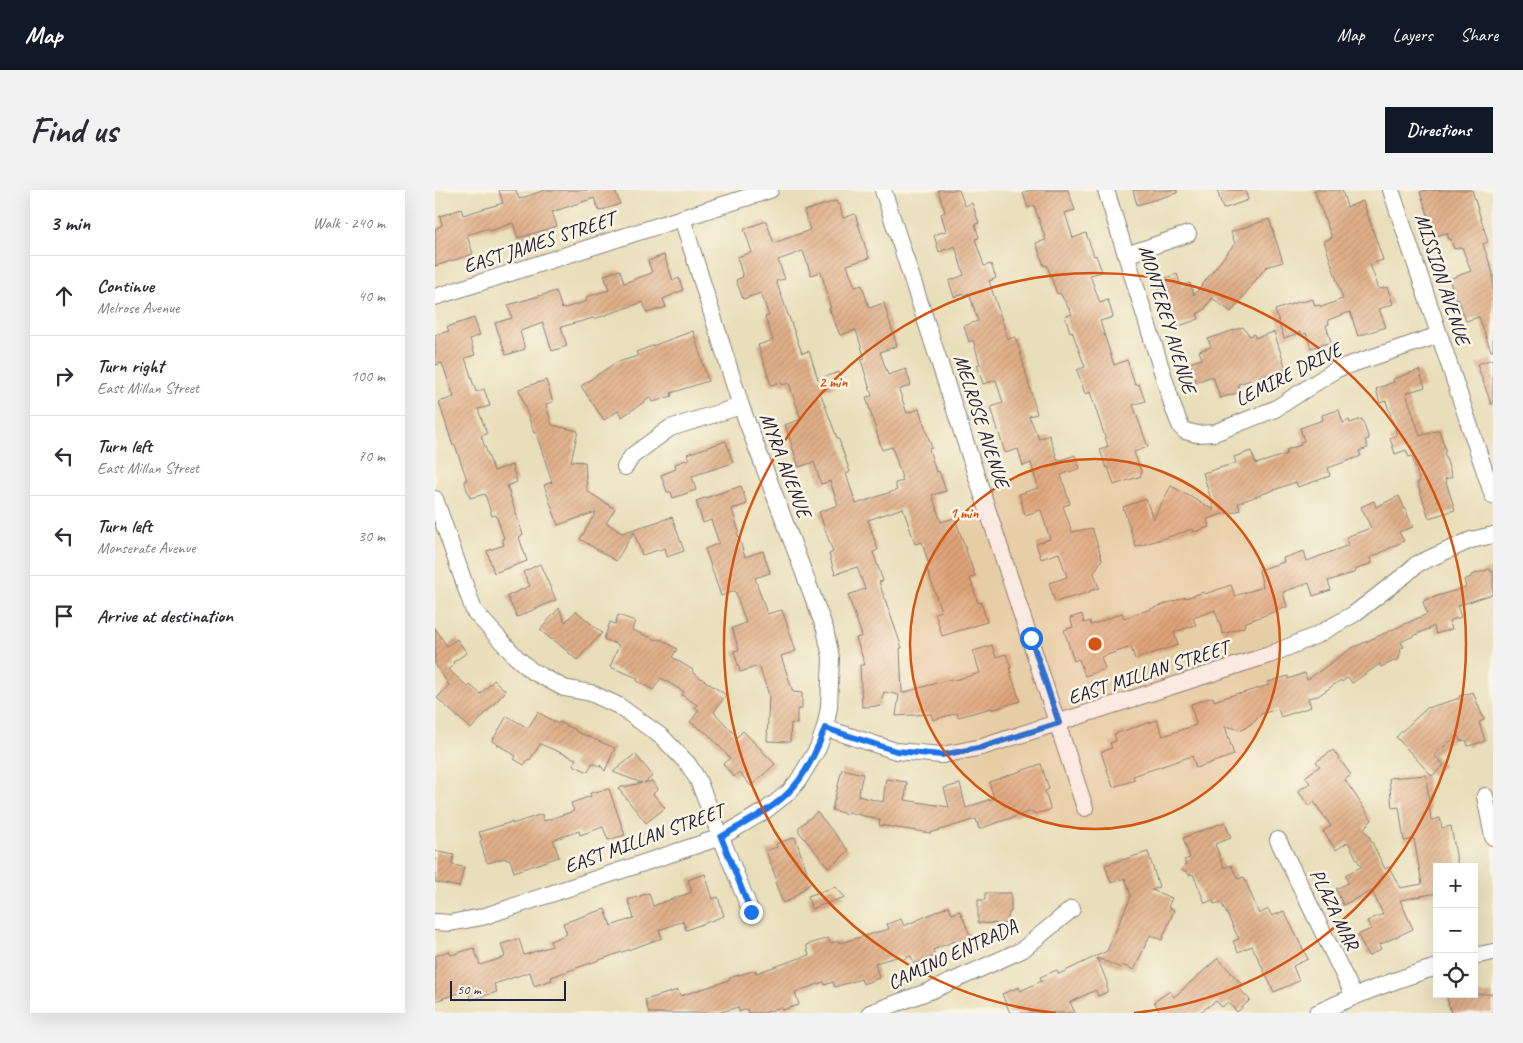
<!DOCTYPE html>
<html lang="en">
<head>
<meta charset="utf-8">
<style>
  body { margin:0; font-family:Caveat,sans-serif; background:#f2f2f3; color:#2b2b33 }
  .controls { position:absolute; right:15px; bottom:15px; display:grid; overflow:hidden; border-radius:0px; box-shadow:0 5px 20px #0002 }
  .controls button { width:45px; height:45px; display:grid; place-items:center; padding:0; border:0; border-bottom:1px solid #e1e1e2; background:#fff; color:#2b2b33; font:25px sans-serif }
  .scale { position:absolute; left:15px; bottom:12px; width:116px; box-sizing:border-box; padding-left:5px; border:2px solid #22223b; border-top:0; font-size:14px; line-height:18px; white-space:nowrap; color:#22223b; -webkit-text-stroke:4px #fcf5e5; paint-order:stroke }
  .stop { position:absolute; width:15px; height:15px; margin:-11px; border:4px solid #1a73e8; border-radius:50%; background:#fff }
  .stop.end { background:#1a73e8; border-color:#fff; box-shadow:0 1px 5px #0008 }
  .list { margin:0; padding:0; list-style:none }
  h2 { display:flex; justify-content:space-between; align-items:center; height:65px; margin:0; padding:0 20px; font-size:21px }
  h2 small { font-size:16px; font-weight:400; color:#7c7c81 }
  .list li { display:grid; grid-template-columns:32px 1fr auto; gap:15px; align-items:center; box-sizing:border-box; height:80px; padding:0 20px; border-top:1px solid #e1e1e2 }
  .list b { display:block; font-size:19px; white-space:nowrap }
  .list p { margin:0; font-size:16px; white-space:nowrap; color:#7c7c81 }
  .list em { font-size:16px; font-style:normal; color:#7c7c81 }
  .icon { flex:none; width:28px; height:28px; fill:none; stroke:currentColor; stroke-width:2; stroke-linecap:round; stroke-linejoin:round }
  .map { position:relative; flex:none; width:1058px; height:823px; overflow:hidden; border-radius:0px }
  header { display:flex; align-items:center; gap:30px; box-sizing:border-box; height:70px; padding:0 25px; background:#111827; color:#fff }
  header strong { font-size:24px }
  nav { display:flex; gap:28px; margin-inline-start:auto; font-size:18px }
  .intro { display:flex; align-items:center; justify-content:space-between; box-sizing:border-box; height:120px; padding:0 30px }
  h1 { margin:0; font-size:35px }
  .button { padding:12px 22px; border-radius:0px; background:#111827; color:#fff; font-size:18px; font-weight:700 }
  main { display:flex; gap:30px; padding:0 30px }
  aside { flex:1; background:#fff; border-radius:0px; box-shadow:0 5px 20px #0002 }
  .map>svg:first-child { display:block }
  .building { fill:url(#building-hatch); fill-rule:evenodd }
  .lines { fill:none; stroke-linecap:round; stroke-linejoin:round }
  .street-casing { stroke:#85807a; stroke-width:18 }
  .street { stroke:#fff; stroke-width:16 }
  .route { stroke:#1a73e8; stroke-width:6 }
  .ring { fill:none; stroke:#d45411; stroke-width:2.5 }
  .labels { text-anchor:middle; stroke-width:5; stroke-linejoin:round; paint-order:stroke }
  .street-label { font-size:20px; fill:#22223b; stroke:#fcf5e5 }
  .centre { fill:#d45411; stroke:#fcf5e5; stroke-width:2.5 }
  .ring-label { font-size:15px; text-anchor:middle; font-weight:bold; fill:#d45411; stroke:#fcf5e5; stroke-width:5; stroke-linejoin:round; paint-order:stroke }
</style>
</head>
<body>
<header>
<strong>Map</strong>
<nav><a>Map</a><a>Layers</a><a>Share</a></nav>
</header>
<div class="intro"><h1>Find us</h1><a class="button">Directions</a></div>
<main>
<aside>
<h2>3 min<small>Walk · 240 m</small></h2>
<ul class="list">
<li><svg class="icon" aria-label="ahead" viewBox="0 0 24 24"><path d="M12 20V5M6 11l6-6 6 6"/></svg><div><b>Continue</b><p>Melrose Avenue</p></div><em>40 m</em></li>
<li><svg class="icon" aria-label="right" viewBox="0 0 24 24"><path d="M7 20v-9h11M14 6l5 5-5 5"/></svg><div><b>Turn right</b><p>East Millan Street</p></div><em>100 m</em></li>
<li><svg class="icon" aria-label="left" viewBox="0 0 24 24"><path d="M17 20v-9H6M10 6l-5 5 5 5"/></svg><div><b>Turn left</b><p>East Millan Street</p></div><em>70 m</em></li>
<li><svg class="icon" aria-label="left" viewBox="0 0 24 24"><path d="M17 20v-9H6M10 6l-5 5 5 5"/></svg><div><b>Turn left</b><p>Monserate Avenue</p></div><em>30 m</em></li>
<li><svg class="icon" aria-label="arrive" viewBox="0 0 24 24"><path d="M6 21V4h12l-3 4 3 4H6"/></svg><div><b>Arrive at destination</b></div></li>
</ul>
</aside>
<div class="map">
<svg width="1058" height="823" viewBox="0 0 1058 823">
  <defs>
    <pattern id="building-hatch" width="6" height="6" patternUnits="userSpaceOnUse" patternTransform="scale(1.25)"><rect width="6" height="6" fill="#dfae87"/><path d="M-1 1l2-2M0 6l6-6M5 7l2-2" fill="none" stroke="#bf9575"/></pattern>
  </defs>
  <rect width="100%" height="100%" fill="#fcf5e5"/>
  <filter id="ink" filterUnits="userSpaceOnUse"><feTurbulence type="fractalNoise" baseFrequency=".02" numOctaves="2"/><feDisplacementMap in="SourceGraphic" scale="10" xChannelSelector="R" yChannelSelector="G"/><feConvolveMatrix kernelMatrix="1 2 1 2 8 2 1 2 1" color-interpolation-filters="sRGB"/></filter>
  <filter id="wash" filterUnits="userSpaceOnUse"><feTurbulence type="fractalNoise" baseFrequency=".0096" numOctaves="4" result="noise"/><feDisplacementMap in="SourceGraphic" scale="20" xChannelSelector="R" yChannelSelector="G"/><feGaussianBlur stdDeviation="1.12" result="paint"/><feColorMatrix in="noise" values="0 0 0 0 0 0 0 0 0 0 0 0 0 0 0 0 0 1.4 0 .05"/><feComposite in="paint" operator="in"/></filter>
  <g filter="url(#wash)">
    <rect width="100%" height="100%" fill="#e8deb9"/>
    <g id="blocks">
      <g class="building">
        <polygon points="64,0 81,0 84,9 110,0 180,0 185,14 164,21 159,8 117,22 122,36 83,48 78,33 55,41 54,38 32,45 38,64 0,76 0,39 7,35 5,26 26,19 28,25 68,13"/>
        <polygon points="503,0 524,0 530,16 537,13 544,33 540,34 544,48 540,49 549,76 556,74 561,88 554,91 573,149 580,147 584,158 602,224 594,226 604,249 614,245 623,271 640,265 645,278 626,285 635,314 628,316 637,342 657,338 667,369 659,383 664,398 654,401 655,402 620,412 614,393 632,387 624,363 606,369 601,354 615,349 606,320 590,325 584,304 603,298 596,273 588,276 583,259 570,263 556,217 568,213 561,190 548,194 542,175 545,174 538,150 534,152 529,136 543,131 534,103 519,107 514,91 529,85 520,56 504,62 499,45 511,41 506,24 510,22"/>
        <polygon points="595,0 633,0 640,20 630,23 638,48 651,43 659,66 661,65 667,82 655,85 665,113 673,110 678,127 665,131 679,175 692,170 700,195 704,194 710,211 698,215 713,257 699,262 706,281 706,286 679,295 673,277 671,278 665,260 673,256 655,202 650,204 642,180 650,177 637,141 635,142 630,126 637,124 625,103 622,104 612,75 609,76 601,53 611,50 599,15 593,18 588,3"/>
        <polygon points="698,0 742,0 742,3 702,15"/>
        <polygon points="782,0 810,0 813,10 788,19"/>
        <polygon points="879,0 907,0 912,17 928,11 948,70 935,74 944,99 952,97 958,114 944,119 951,137 923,146 915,122 893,130 894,134 891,135 896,152 876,158 871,143 867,145 866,142 849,148 840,120 866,111 867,112 878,109 880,116 885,115 886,117 908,109 889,51 897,48"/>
        <polygon points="992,0 1037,0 1053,52 1048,54 1058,83 1058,161 1056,161 1044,127 1031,131 1023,108 1021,109 1014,89 1036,81 1027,57 1019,59 1016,49 1014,49 1012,43 1000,46 985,2"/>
        <path d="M401,11L403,15L404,14L408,28L420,24L434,68L412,75L420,97L427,95L434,118L449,113L462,156L445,162L453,185L471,179L476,195L464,200L472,223L484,219L497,258L494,259L501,282L504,281L511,301L497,305L506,332L520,328L540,386L535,388L543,413L546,412L552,432L507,446L500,423L506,421L491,376L494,375L487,352L480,354L468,318L433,330L443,360L438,362L448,391L444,392L467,458H465L467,503L516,489V491L545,483L538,461L557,455L561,467L571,464L576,478H574L585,511L557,520V518L523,527L522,523L498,530L496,524L461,526L464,505L449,502L445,516L427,517L425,475H430L421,448L427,446L413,405L430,399L422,377L400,384L394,364L398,362L384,322L403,315L395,291L386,294L379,272L364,277L350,235L366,229L354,193L347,195L346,192L336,195L323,155L338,150L330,127L334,126L326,103L308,109L301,90L308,87L302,67L317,62L309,39L331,31L339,53L375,40L369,21ZM368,61L376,85L386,82L393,106L392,107L396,118H394L405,145L421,140L430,169L426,170L437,206L431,207L447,260L457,257L468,291L460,293L462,300L421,314L411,284L415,282L403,247L402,248L385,202L408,194L404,182L383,189L374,161L367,163L341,91L350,89L343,70Z"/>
        <polygon points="834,29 848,72 831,77 796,122 777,108 769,120 762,124 764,129 741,137 730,103 725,104 721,93 726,91 725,90 742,84 746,96 755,93 759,105 800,53 796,42"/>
        <polygon points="229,65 238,91 244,88 248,100 228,109 231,117 212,123 208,112 159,129 158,128 126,137 132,156 117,161 108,133 85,141 90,159 71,165 60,133 77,128 73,115 121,101 127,119 152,111 151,107 174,100 169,85 185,80 189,93 217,83 213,71"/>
        <polygon points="39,128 45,145 35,149 40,165 30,168 41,202 49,199 55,216 43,219 52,244 46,246 59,281 77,275 82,292 72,296 88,345 84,347 92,371 59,383 52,361 69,355 67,349 69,348 61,325 57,326 50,304 35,308 29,291 32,290 20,255 18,256 4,212 19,207 7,173 0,175 0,145 14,141 12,137"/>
        <polygon points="808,137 815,146 819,144 820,148 839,142 851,179 803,194 805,202 785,208 778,186 761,192 755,173 767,169 764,161 776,157 773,149"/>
        <polygon points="258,141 273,191 236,203 237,206 218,212 216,207 187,227 183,221 169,230 146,196 180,173 203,166 201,162"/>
        <polygon points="1058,169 1058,214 1056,214 1042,174"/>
        <polygon points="984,180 990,197 971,203 985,246 1004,240 1011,261 1009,262 1017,287 1010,289 1020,320 994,328 982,292 985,292 977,266 974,267 971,260 960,264 955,248 962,245 951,211 945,213 941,199 959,192 958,189"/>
        <polygon points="111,190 118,212 111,214 117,235 143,241 136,271 150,272 152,301 180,319 171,333 187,343 237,327 249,361 232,367 230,358 207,365 199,342 181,371 145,349 161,322 123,335 109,295 117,292 101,243 99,243 84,199"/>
        <polygon points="904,220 908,233 914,230 915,233 927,229 934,249 930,250 933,258 924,261 926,266 893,278 895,286 863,297 861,292 803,313 805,320 796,323 794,322 772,329 774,337 759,342 758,339 701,357 688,317 711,309 718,329 736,296 779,320 768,283 801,273 799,267 816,261 821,274 852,264 851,260 866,255 865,252 869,251 865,238 888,230 887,225"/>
        <polygon points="291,251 298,273 257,286 261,300 238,308 236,302 232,302 226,285 241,279 240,274 254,269 252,264"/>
        <polygon points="306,296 312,314 297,319 304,342 302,342 310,367 328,361 335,383 320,388 332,424 347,420 361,461 346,466 358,502 367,503 367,519 362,519 362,534 356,533 355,552 332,551 334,505 324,476 305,482 299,461 304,460 297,438 311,433 300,401 286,406 270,359 284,353 276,330 268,333 261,311"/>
        <polygon points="964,306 978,337 964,342 969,351 935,368 937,373 920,380 921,382 893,391 896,400 878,406 874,393 848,402 852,417 809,433 810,436 809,437 788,444 780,420 758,428 761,435 739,442 743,455 700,469 696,457 666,467 670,479 650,486 644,469 639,471 629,440 638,437 635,428 647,424 649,433 655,431 656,435 687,423 689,428 751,407 751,408 769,402 770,404 796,395 800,406 828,397 824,380 849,372 848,368 869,361 872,371 914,355 911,347 936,338 926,317 939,311 941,317"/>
        <polygon points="105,374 121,410 82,427 72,406 95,396 88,382"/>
        <polygon points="1055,379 1056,382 1058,381 1058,404 1022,416 1026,427 1014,431 1017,439 1001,444 999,436 966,452 969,457 966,458 964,469 946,477 945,474 917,493 913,487 907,492 906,490 883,506 873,508 876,517 846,527 843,519 826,524 820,531 807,540 790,536 799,565 761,578 757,566 698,586 700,590 678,597 666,562 677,558 675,553 681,551 679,544 722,530 728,546 761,535 756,514 778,507 779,511 804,503 804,504 834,495 833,492 853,486 853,489 870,483 872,490 917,458 992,424 988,412 990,410 1031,397 1029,390 1036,387 1036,385"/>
        <polygon points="124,418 130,432 141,421 167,443 142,470 118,449 117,450 105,440"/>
        <polygon points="183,425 200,431 197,440 222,450 223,449 227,450 242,459 237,467 258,480 257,482 291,505 279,522 302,547 308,541 340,574 316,596 304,582 299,587 288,574 295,568 273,544 255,532 264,520 260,517 262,515 247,505 249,502 226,488 218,500 202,491 203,488 175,477 184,455 169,449 175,432 180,434"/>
        <polygon points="0,438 12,456 22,449 32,463 18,472 19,475 13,479 33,497 35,495 46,504 59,490 71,501 36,539 2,508 14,495 0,474"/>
        <polygon points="1038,502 1049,530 1044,532 1050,551 1033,556 1031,550 1025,551 1023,545 999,565 1009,575 997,586 961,547 992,518 1025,508 1024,506"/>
        <polygon points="103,522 123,534 124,532 141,540 140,541 180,558 170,581 165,575 166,577 157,573 153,582 138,575 141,569 105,554 95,570 93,569 89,575 79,569 81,566 57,551 72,526 93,538"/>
        <polygon points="898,560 916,585 910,590 937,630 929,638 934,646 950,679 954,677 965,698 987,694 979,649 969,651 964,617 957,618 954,588 991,585 996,630 1005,628 1007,638 1016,636 1023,677 1002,677 1002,703 965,710 978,739 944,755 946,759 933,766 923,745 936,739 932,731 948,724 937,701 908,715 901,699 913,693 910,685 926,677 913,652 901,660 888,641 896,636 879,612 874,616 863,601 875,593 870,587 885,576 881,572"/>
        <polygon points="200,564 218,586 209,593 217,591 223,599 218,604 230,618 211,633 183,598 207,593 178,582"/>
        <polygon points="606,574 614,599 610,601 615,618 614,620 600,624 597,621 544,639 541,629 495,643 444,635 445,630 413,622 412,624 397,620 407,579 428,584 423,606 448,612 451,589 472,592 470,610 514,617 509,598 525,594 531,618 559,608 554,592"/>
        <polygon points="174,599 190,645 173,650 168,637 145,645 144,641 118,650 124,667 79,682 75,669 71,670 70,668 53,673 51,670 45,651 47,650 44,642 77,632 77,634 107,624 109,631 139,621 136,613 156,606 155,603"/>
        <polygon points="382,622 414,661 394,678 364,642 364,637"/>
        <polygon points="790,632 796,648 780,654 789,678 796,675 803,689 809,687 824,724 833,719 837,726 849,721 873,769 858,776 864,791 839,802 817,756 803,762 798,751 804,749 786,712 779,714 778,710 770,713 758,684 754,685 752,682 746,680 751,674 749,670 755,668 748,648"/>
        <polygon points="360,647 376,693 355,710 348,713 340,692 342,691 331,661 342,657 341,654"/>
        <polygon points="0,661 19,665 17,675 29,677 24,697 0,692"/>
        <polygon points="713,662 724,697 717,700 737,708 733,717 739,720 727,750 715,745 699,780 687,775 686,778 662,768 672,792 672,802 663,806 661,800 635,812 640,823 575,823 567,804 584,797 585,801 607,791 605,787 622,780 624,784 672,761 696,706 690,688 676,693 670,675"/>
        <polygon points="270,684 278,709 283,707 289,726 251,740 248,731 224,740 227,748 116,787 117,790 99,796 95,782 59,794 62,802 36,810 33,800 0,811 0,766 14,761 16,765 39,758 45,775 70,767 66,754 84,749 89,765 117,756 115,751 132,744 128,733 170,719 176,736 199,728 193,710 214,703 218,716 257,702 253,690"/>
        <polygon points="400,697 410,707 376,719 373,706"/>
        <polygon points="550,703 576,703 576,722 574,722 572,734 543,733 543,710 550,710"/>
        <polygon points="514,716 517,724 525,721 537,750 524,755 522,751 519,752 519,751 498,760 500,766 479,774 476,766 467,770 465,766 440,773 444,788 428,794 426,789 400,797 398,792 390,795 389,792 360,802 364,815 347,820 346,817 329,823 313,823 312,819 304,822 303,817 283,823 214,823 210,810 243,800 245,806 295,790 294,788 321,780 321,783 374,765 371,755 393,748 395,753 404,751 405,753 454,739 452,734 466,729 469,736"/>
        <polygon points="783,768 808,796 805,799 815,810 802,822 793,812 787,817 781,811 764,823 726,823 719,812 735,801 739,807"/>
        <polygon points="1011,804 1058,804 1058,823 1016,823"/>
      </g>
    </g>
  </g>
  <g filter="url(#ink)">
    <use href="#blocks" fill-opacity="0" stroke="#85807a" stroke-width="1"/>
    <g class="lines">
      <g class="street-casing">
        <g id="street">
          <polyline points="448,0 650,618"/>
          <polyline points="671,0 739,220 746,237 750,241 762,244 779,243 840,219 902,179 1004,145"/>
          <polyline points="956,0 1058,306"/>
          <polyline points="691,65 753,44"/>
          <polyline points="0,107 335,0"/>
          <polyline points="190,277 197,266 235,238 306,216"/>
          <polyline points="0,309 39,421 81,467 97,481 129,498 156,503 184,516 227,547 253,574 263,590 316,722"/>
          <polyline points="390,538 461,561 507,565 547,557 834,465 882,445 919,424 971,384 982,374 1036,350 1058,345"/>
          <polyline points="1050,606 1058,647"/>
          <polyline points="843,650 919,806"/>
          <polyline points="0,732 15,733 47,727 286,647 331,620 354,602 363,591 383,558 390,538 394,517 396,467 390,439 306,216 247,28"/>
          <polyline points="1039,766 1058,762"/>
          <polyline points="435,823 500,799 587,760 637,719"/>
          <path d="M882,823C921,805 961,789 1002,777"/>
        </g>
      </g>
      <use href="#street" class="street"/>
    </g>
  </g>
  <g class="lines" filter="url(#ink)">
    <path class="route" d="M316,722L286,647C309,633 335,621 354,602C370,586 383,559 390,538L461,561L507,565L548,557L624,533L596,448"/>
  </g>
  <circle cx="660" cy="454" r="185" fill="#d45411" fill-opacity=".12"/>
  <g class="ring">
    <circle cx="660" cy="454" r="185"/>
    <path d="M621 823A371 371 0 1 1 699 823"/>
  </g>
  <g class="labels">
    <g class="street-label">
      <text transform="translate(104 52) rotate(-18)" y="7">EAST JAMES STREET</text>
      <text transform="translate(1008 89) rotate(72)" y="7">MISSION AVENUE</text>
      <text transform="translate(733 129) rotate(73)" y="7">MONTEREY AVENUE</text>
      <text transform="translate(853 184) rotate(-27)" y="7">LEMIRE DRIVE</text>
      <text transform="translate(547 231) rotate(72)" y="7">MELROSE AVENUE</text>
      <text transform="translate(351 275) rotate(69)" y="7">MYRA AVENUE</text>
      <text transform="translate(713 482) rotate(-18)" y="7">EAST MILLAN STREET</text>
      <text transform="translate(209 648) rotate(-20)" y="7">EAST MILLAN STREET</text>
      <text transform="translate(900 719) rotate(64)" y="7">PLAZA MAR</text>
      <text transform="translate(517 764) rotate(-25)" y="7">CAMINO ENTRADA</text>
    </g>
  </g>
  <circle cx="660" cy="454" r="8" class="centre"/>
  <g class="ring-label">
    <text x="398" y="197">2 min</text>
    <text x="529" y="328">1 min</text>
  </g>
</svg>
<div class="controls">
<button>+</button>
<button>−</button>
<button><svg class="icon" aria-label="locate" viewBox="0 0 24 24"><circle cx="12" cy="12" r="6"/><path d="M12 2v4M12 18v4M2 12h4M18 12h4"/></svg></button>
</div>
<div class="scale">50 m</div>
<div class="stop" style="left:596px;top:448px"></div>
<div class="stop end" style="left:316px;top:722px"></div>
</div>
</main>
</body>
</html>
